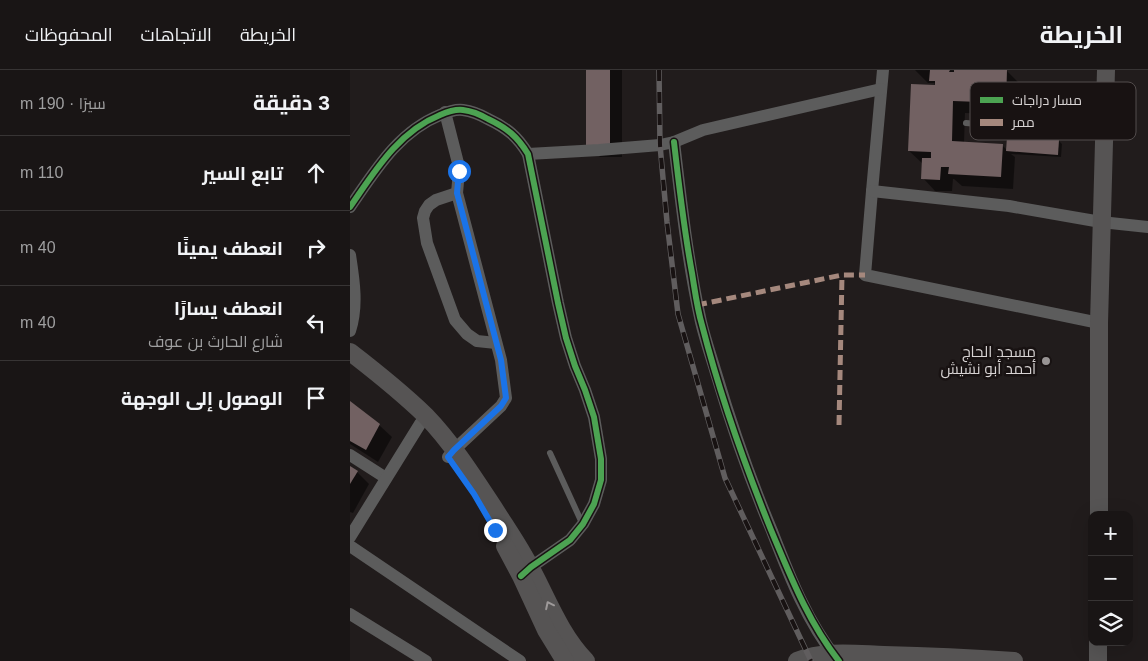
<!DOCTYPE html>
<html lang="ar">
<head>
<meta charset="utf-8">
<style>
  body { margin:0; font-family:Arial,Cairo,sans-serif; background:#262222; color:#f1f3f6; direction:rtl }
  .controls { position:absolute; right:15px; bottom:15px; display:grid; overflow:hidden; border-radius:10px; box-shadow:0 5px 20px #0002 }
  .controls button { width:45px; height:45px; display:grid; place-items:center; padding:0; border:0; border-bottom:1px solid #373434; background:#191515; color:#f1f3f6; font:25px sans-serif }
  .stop { position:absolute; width:15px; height:15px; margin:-11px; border:4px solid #1a73e8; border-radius:50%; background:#fff }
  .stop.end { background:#1a73e8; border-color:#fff; box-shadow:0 1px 5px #0008 }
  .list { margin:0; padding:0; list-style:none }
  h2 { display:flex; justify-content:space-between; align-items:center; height:65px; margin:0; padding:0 20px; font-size:21px }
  h2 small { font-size:16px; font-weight:400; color:#9f9fa0 }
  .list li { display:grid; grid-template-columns:32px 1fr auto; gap:15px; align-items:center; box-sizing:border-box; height:75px; padding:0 20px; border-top:1px solid #373434 }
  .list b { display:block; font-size:19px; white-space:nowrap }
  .list p { margin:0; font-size:16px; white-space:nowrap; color:#9f9fa0 }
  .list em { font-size:16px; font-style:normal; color:#9f9fa0 }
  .icon { flex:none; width:28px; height:28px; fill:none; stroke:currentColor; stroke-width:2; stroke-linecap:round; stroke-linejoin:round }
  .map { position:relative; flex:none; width:798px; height:591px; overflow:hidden; direction:ltr }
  header { display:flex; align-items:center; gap:30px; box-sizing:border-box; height:70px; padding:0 25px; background:#191515; border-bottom:1px solid #373434 }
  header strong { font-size:24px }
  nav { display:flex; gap:28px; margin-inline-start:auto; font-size:18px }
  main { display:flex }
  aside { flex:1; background:#191515 }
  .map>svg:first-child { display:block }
  .shadow { fill:#0007 }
  .building { fill:#726162 }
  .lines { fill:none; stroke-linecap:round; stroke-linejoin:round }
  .lane { stroke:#5c5c5c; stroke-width:6 }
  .street { stroke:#5c5c5c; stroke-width:12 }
  .secondary { stroke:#565454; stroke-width:18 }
  .rail-casing { stroke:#605d5e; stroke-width:5.5 }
  .rail { stroke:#181212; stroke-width:4; stroke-dasharray:11; stroke-linecap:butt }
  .quiet { stroke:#a5887d; stroke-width:5; stroke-dasharray:10 5; stroke-linecap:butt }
  .cycleway-casing { stroke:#181212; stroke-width:9 }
  .cycleway { stroke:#4ca352; stroke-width:6 }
  .oneway { stroke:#9e9a9a }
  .route { stroke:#1a73e8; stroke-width:6 }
  .poi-dot { fill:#989494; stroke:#181212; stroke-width:2 }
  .labels { text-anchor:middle; stroke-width:5; stroke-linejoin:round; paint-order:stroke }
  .poi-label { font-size:15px; fill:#d8d4d4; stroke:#181212; text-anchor:end }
  .key { fill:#181212; stroke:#524c4c; stroke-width:1 }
  .key-label { font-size:14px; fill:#d8d4d4 }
</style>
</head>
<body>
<header>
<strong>الخريطة</strong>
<nav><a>الخريطة</a><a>الاتجاهات</a><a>المحفوظات</a></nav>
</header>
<main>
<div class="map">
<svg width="798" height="591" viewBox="0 0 798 591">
  <rect width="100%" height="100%" fill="#211c1c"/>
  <g class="shadow">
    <polygon points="237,0 272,0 272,87 250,87 238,75"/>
    <polygon points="565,0 657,1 669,13 669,23 712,26 715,28 714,41 668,38 668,45 615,43 614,73 652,75 657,80 709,71 712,74 711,87 661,84 665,87 663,119 612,116 604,109 603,109 602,121 585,121 573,108 573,93 572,93 559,81 587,16 584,13 578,13"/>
    <polygon points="0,332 29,355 42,367 28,392 0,374"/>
    <polygon points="0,398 7,402 19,414 3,443 0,442"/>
  </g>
  <g class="building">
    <rect x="236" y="0" width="24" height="75"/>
    <polygon points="580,0 600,0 599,2 604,2 604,0 657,0 656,33 603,31 602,71 653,74 651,107 598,104 599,97 591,97 590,110 571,109 572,88 581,88 581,82 558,81 561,14 585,15 585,11 579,11"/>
    <polygon points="657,67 709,70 708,85 656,81"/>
    <polygon points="0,331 30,354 16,380 0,371"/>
    <polygon points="0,396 8,401 0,414"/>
  </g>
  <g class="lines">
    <g class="lane">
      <polyline points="616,53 753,65"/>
      <polyline points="200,383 232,453"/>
    </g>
    <g class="street">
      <polyline points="533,0 522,121 515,205 749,253"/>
      <polyline points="95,42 108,93 109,101 107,123 151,290 156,328 151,336 104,380 98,387"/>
      <path d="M324,72C331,132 338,193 351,252C355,269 361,286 366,303C382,357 400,409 422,461C439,505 457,552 487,589"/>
      <polyline points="178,84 249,80 310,75 324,72 353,60 531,19"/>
      <polyline points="522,121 659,136 751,152 798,157"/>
      <polyline points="107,123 86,130 79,135 75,141 73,148 77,173 105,250 117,264 127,271 146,273"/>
      <path d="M0,137C25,101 48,62 90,45C97,42 106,39 113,40C121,41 131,45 138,49C157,58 167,66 178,84L208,233L216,268L225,296L235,320L244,347L251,389V410L244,434L233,454L220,470L181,497L176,502"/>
      <path d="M0,185C4,211 8,236 0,261"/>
      <polyline points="0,385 36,408"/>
      <polyline points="0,467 70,354 76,347"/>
      <polyline points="0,476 170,591"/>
      <polyline points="0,544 76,591"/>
    </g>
    <g class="secondary">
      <path d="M0,282C26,302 52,323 76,346C102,373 123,406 144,438C154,454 165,470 174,486C195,521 207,561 236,591"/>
      <polyline points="749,445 749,253 756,0"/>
      <polyline points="155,476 171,506 196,560 215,591"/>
      <path d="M447,591C475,580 505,584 534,585C577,586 621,588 664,591"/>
      <polyline points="748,591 748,572"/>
    </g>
    <g class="rail-casing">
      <polyline id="rail" points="309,0 310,75 317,152 328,244 375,408 461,591"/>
    </g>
    <use href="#rail" class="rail"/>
    <g class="quiet">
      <polyline points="347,235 492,205 515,205"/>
      <polyline points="489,355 492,205"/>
    </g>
    <g class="cycleway-casing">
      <g id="cycleway">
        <path d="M324,72C329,116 334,160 342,203C345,221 347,238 352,255C370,325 394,393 421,460C440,505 458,552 489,591"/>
        <path d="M0,137C25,101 48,62 90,45C97,42 106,39 113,40C121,41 131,45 138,49C157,58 167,66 178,84L208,233L216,268L225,296L235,320L244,347L251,389V410L244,434L233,454L220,470L181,497L171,506"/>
      </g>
    </g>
    <use href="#cycleway" class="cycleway"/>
  </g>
  <defs><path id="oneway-chevron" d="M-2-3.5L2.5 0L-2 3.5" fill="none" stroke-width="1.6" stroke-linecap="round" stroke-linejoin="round" transform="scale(1.25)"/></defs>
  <use class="oneway" href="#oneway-chevron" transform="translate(199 535) rotate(-116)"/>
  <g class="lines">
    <polyline class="route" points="109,101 107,123 151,290 156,328 151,336 104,380 98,387 124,424 145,460"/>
  </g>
  <circle class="poi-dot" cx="696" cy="291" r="5"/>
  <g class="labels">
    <g class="poi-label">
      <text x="686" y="287">مسجد الحاج<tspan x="686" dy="17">أحمد أبو نشيش</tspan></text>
    </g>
  </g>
  <rect x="620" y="12" width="166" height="58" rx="8" class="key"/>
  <rect x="630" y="27" width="23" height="6" fill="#4ca352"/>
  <rect x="630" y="49" width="23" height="7" fill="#a5887d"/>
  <g class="key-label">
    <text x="662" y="35">مسار دراجات</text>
    <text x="662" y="57">ممر</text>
  </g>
</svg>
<div class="controls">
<button>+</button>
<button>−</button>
<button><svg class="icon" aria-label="layers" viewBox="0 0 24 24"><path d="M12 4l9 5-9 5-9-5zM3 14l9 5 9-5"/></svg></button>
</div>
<div class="stop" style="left:109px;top:101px"></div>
<div class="stop end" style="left:145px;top:460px"></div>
</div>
<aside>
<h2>3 دقيقة<small>سيرًا · 190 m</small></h2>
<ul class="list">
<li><svg class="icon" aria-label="ahead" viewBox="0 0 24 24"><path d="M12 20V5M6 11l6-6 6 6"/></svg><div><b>تابع السير</b></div><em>110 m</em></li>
<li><svg class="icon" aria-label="right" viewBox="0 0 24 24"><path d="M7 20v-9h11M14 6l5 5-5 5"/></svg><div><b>انعطف يمينًا</b></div><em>40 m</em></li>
<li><svg class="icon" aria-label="left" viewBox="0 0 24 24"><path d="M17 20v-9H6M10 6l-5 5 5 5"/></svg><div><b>انعطف يسارًا</b><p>شارع الحارث بن عوف</p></div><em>40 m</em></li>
<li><svg class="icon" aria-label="arrive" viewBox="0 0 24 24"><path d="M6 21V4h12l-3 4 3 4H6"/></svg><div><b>الوصول إلى الوجهة</b></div></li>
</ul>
</aside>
</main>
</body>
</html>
